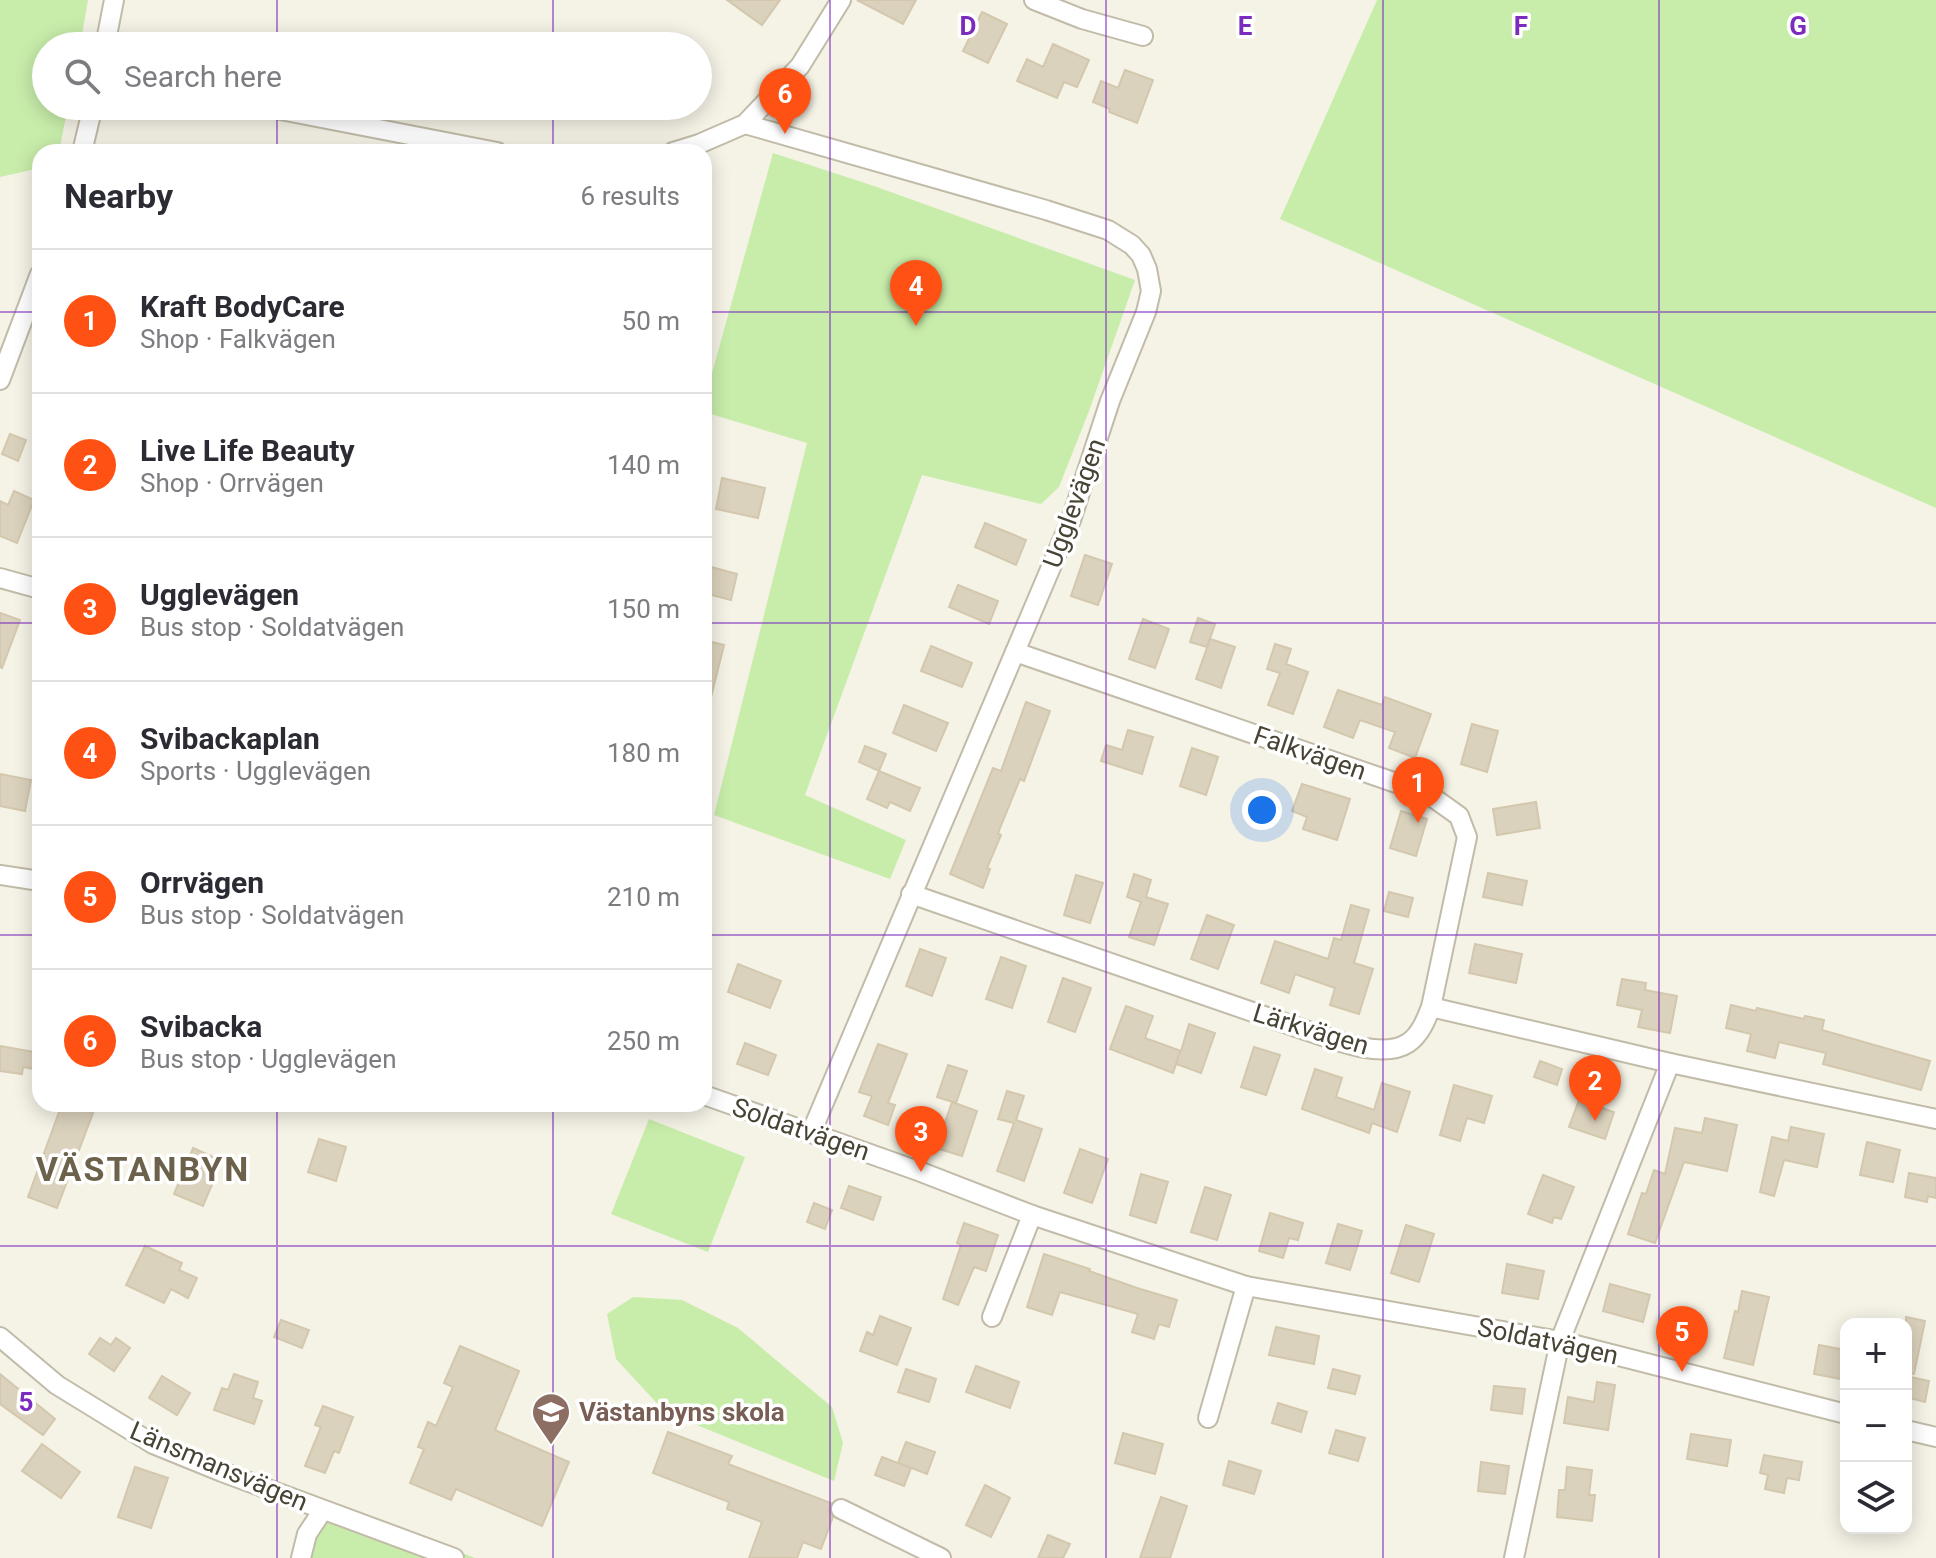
<!DOCTYPE html>
<html lang="en">
<head>
<meta charset="utf-8">
<style>
  body { margin:0; font-family:Roboto,sans-serif; background:#f7f7f7; color:#2b2b33 }
  .controls { position:absolute; right:24px; bottom:24px; display:grid; overflow:hidden; border-radius:16px; box-shadow:0 4px 20px #0003 }
  .controls button { width:72px; height:72px; display:grid; place-items:center; padding:0; border:0; border-bottom:2px solid #e1e1e2; background:#fff; color:#2b2b33; font:40px sans-serif }
  .you { position:absolute; left:1262px; top:810px; width:28px; height:28px; margin:-20px; border:6px solid #fff; border-radius:50%; background:#1a73e8; box-shadow:0 0 0 12px #1a73e833 }
  .badge { display:grid; place-items:center; width:52px; height:52px; border-radius:50%; background:#ff5113; color:#fff; font-size:26px; font-weight:700 }
  .pin { position:absolute; translate:-50% -66px; filter:drop-shadow(0 2px 4px #0008) }
  .pin::after { content:''; position:absolute; top:42px; width:28px; height:24px; background:inherit; clip-path:polygon(0 0,100% 0,50% 100%) }
  .list { margin:0; padding:0; list-style:none }
  h2 { display:flex; justify-content:space-between; align-items:center; height:104px; margin:0; padding:0 32px; font-size:34px }
  h2 small { font-size:26px; font-weight:400; color:#7c7c81 }
  .list li { display:grid; grid-template-columns:52px 1fr auto; gap:24px; align-items:center; box-sizing:border-box; height:144px; padding:0 32px; border-top:2px solid #e1e1e2 }
  .list b { display:block; font-size:30px; white-space:nowrap }
  .list p { margin:0; font-size:26px; white-space:nowrap; color:#7c7c81 }
  .list em { font-size:26px; font-style:normal; color:#7c7c81 }
  .icon { flex:none; width:44px; height:44px; fill:none; stroke:currentColor; stroke-width:2; stroke-linecap:round; stroke-linejoin:round }
  .map { position:relative; flex:none; width:1936px; height:1558px; overflow:hidden }
  .search { position:absolute; background:#fff; box-shadow:0 4px 20px #0003; left:32px; top:32px; width:680px; height:88px; display:flex; align-items:center; gap:20px; box-sizing:border-box; padding:0 28px; border-radius:44px; color:#7c7c81; font-size:30px }
  .panel { position:absolute; background:#fff; box-shadow:0 4px 20px #0003; left:32px; top:144px; width:680px; height:968px; border-radius:24px }
  .map>svg:first-child { display:block }
  .green { fill:#c8edab }
  .building { fill:#dbd2bd; stroke:#d3c8ad; stroke-width:2 }
  .lines { fill:none; stroke-linecap:round; stroke-linejoin:round }
  .minor-casing { stroke:#c1bba8; stroke-width:22 }
  .minor { stroke:#fff; stroke-width:18 }
  .grid { fill:none; stroke:#7b2cbf; stroke-width:2; stroke-opacity:0.55 }
  .labels { text-anchor:middle; stroke-width:7; stroke-linejoin:round; paint-order:stroke }
  .street-label { font-size:26px; fill:#484334; stroke:#fff }
  .education-label { font-size:26px; font-weight:bold; fill:#785e54; stroke:#fff; text-anchor:start }
  .district-label { font-size:34px; font-weight:bold; letter-spacing:2px; fill:#6c624b; stroke:#fff }
  .grid-label { font-size:26px; text-anchor:middle; font-weight:bold; fill:#7b2cbf; stroke:#fff; stroke-width:7; stroke-linejoin:round; paint-order:stroke }
</style>
</head>
<body>
<div class="map">
<svg width="1936" height="1558" viewBox="0 0 1936 1558">
  <rect width="100%" height="100%" fill="#f5f2e6"/>
  <g class="green">
    <polygon points="0,0 88,0 80,46 46,46 46,106 68,106 59,152 40,152 40,168 0,177"/>
    <polygon points="1377,0 1936,0 1936,508 1280,219"/>
    <polygon points="773,153 874,186 1135,280 1089,411 1059,487 1041,504 922,475 805,795 906,840 890,879 714,815 807,443 704,412 704,402"/>
    <polygon points="649,1119 745,1157 708,1252 611,1214"/>
    <polygon points="633,1297 682,1300 738,1328 832,1407 843,1443 834,1481 665,1412 616,1359 607,1314"/>
    <polygon points="330,1502 475,1558 310,1558"/>
  </g>
  <g class="building">
    <polygon points="727,0 780,0 762,25"/>
    <polygon points="857,0 916,0 903,24"/>
    <polygon points="982,12 1007,24 988,63 963,51"/>
    <polygon points="1053,44 1089,60 1077,87 1064,82 1057,98 1017,81 1027,59 1043,67"/>
    <polygon points="1125,70 1153,80 1137,123 1109,112 1110,109 1093,102 1101,81 1118,88"/>
    <polygon points="10,434 26,440 18,461 2,454"/>
    <polygon points="722,478 765,488 758,518 716,509"/>
    <polygon points="14,491 34,500 17,543 0,536 0,501 8,505"/>
    <polygon points="985,523 1026,540 1016,565 975,547"/>
    <polygon points="1085,555 1112,564 1098,605 1071,596"/>
    <polygon points="704,565 737,574 731,600 704,593"/>
    <polygon points="958,585 998,601 989,624 949,607"/>
    <polygon points="0,613 20,620 2,668 0,667"/>
    <polygon points="1198,618 1215,624 1207,647 1190,642"/>
    <polygon points="1143,619 1169,629 1155,668 1129,659"/>
    <polygon points="1210,639 1235,647 1221,688 1196,679"/>
    <polygon points="704,640 724,645 710,701 704,700"/>
    <polygon points="1275,644 1291,649 1286,664 1308,672 1293,714 1268,705 1280,673 1267,669"/>
    <polygon points="931,646 972,663 962,687 921,671"/>
    <polygon points="1338,690 1382,705 1385,697 1431,714 1415,758 1389,748 1395,732 1360,720 1353,738 1324,727"/>
    <polygon points="1026,702 1050,711 1024,781 1020,779 998,833 1001,835 987,868 990,869 983,888 950,874 993,768 1001,771"/>
    <polygon points="904,705 948,723 936,751 893,733"/>
    <polygon points="1472,724 1498,731 1487,772 1461,764"/>
    <polygon points="1128,730 1153,737 1142,774 1101,761 1106,745 1122,750"/>
    <polygon points="865,746 886,754 879,771 859,762"/>
    <polygon points="1192,748 1218,757 1206,795 1180,786"/>
    <polygon points="879,771 920,788 910,811 890,802 887,808 867,799"/>
    <polygon points="0,774 31,780 25,811 0,806"/>
    <polygon points="1302,784 1350,799 1337,840 1303,829 1307,817 1292,811"/>
    <polygon points="1536,802 1540,828 1497,835 1493,809"/>
    <polygon points="1401,811 1427,819 1416,856 1390,848"/>
    <polygon points="1488,873 1527,881 1522,905 1483,897"/>
    <polygon points="1134,874 1151,880 1146,897 1168,904 1154,945 1129,937 1141,902 1127,897"/>
    <polygon points="1076,875 1103,883 1090,923 1064,915"/>
    <polygon points="1389,892 1413,898 1408,917 1384,911"/>
    <polygon points="1351,905 1369,910 1354,963 1373,969 1359,1014 1330,1005 1335,988 1295,974 1289,993 1261,983 1275,941 1328,959 1334,938 1341,940"/>
    <polygon points="1207,915 1234,925 1218,969 1191,959"/>
    <polygon points="1475,944 1522,954 1516,983 1469,973"/>
    <polygon points="920,949 946,958 932,996 906,986"/>
    <polygon points="1001,957 1026,966 1012,1008 986,999"/>
    <polygon points="738,964 781,981 770,1008 728,992"/>
    <polygon points="1063,978 1091,988 1075,1032 1048,1022"/>
    <polygon points="1622,979 1646,983 1645,990 1677,996 1670,1033 1638,1027 1642,1010 1617,1005"/>
    <polygon points="1731,1005 1756,1011 1757,1008 1804,1019 1805,1016 1824,1020 1822,1030 1930,1061 1921,1090 1823,1064 1826,1053 1779,1042 1775,1058 1747,1051 1751,1034 1726,1028"/>
    <polygon points="1126,1006 1153,1016 1145,1038 1181,1051 1189,1024 1215,1033 1201,1073 1176,1064 1180,1052 1173,1073 1110,1049"/>
    <polygon points="745,1043 776,1055 768,1075 737,1064"/>
    <polygon points="878,1044 907,1054 888,1103 895,1105 888,1125 864,1116 872,1096 859,1092"/>
    <polygon points="0,1046 40,1053 40,1070 23,1067 22,1074 0,1071"/>
    <polygon points="1254,1047 1280,1055 1266,1095 1241,1087"/>
    <polygon points="1540,1061 1562,1069 1557,1085 1534,1077"/>
    <polygon points="948,1065 967,1071 956,1103 937,1097"/>
    <polygon points="1315,1069 1342,1078 1336,1097 1374,1110 1382,1083 1410,1092 1397,1132 1372,1123 1369,1133 1302,1109"/>
    <polygon points="1454,1085 1492,1096 1484,1123 1467,1118 1460,1141 1440,1135"/>
    <polygon points="1007,1091 1024,1096 1016,1120 1042,1129 1024,1181 997,1171 1014,1123 998,1119"/>
    <polygon points="1579,1100 1614,1112 1605,1139 1569,1127"/>
    <polygon points="952,1102 977,1111 962,1156 936,1148"/>
    <polygon points="62,1104 69,1104 93,1113 57,1208 28,1197"/>
    <polygon points="1705,1118 1737,1125 1727,1171 1684,1162 1655,1243 1628,1234 1642,1193 1646,1194 1654,1170 1665,1174 1675,1128 1702,1133"/>
    <polygon points="1791,1127 1824,1134 1817,1167 1784,1160 1774,1196 1760,1192 1772,1137 1788,1141"/>
    <polygon points="319,1139 346,1147 336,1181 308,1172"/>
    <polygon points="1867,1142 1900,1150 1893,1182 1860,1175"/>
    <polygon points="193,1148 222,1161 203,1206 174,1194"/>
    <polygon points="1080,1149 1108,1159 1092,1203 1064,1193"/>
    <polygon points="1909,1173 1936,1178 1936,1198 1928,1196 1927,1202 1905,1197"/>
    <polygon points="1141,1174 1168,1182 1156,1223 1130,1215"/>
    <polygon points="1543,1175 1574,1187 1561,1219 1554,1217 1552,1223 1528,1214"/>
    <polygon points="849,1186 881,1197 873,1220 841,1208"/>
    <polygon points="1205,1187 1231,1195 1217,1240 1191,1232"/>
    <polygon points="814,1203 832,1210 825,1229 807,1222"/>
    <polygon points="1270,1213 1303,1223 1298,1240 1289,1238 1283,1258 1259,1251"/>
    <polygon points="964,1223 998,1235 986,1271 974,1267 958,1305 943,1299 961,1245 957,1243"/>
    <polygon points="1338,1224 1362,1231 1350,1270 1326,1263"/>
    <polygon points="1406,1225 1434,1234 1419,1282 1391,1273"/>
    <polygon points="145,1246 182,1263 179,1270 197,1278 188,1298 171,1289 164,1303 126,1285"/>
    <polygon points="1044,1254 1090,1269 1089,1271 1137,1288 1177,1300 1169,1327 1159,1324 1154,1339 1132,1332 1138,1314 1060,1292 1052,1315 1027,1307"/>
    <polygon points="1507,1264 1544,1271 1538,1299 1502,1293"/>
    <polygon points="1610,1284 1650,1295 1643,1322 1603,1311"/>
    <polygon points="1742,1291 1769,1297 1753,1365 1724,1358 1735,1311 1738,1312"/>
    <polygon points="880,1316 911,1328 897,1365 860,1351 867,1332 873,1335"/>
    <polygon points="1906,1317 1925,1321 1914,1374 1906,1373"/>
    <polygon points="281,1320 309,1330 302,1348 274,1337"/>
    <polygon points="1276,1327 1319,1336 1314,1364 1269,1355"/>
    <polygon points="100,1338 111,1345 116,1338 130,1348 114,1371 89,1354"/>
    <polygon points="1819,1345 1846,1350 1846,1380 1814,1374"/>
    <polygon points="460,1346 519,1371 495,1430 569,1462 542,1526 456,1489 451,1500 410,1483 424,1449 418,1447 428,1422 436,1426 453,1387 444,1383"/>
    <polygon points="976,1366 1019,1382 1010,1408 966,1392"/>
    <polygon points="906,1369 936,1379 929,1402 898,1392"/>
    <polygon points="1333,1369 1360,1376 1355,1394 1328,1388"/>
    <polygon points="0,1374 55,1419 43,1435 0,1404"/>
    <polygon points="234,1374 258,1382 253,1398 262,1401 254,1424 214,1410 222,1388 228,1390"/>
    <polygon points="162,1376 190,1393 177,1415 149,1398"/>
    <polygon points="1906,1376 1929,1381 1925,1402 1906,1397"/>
    <polygon points="1597,1382 1615,1385 1608,1430 1564,1423 1568,1397 1594,1402"/>
    <polygon points="1494,1386 1525,1389 1522,1414 1491,1410"/>
    <polygon points="1278,1403 1307,1412 1301,1432 1272,1423"/>
    <polygon points="323,1406 353,1417 339,1453 334,1451 325,1473 305,1466 321,1427 315,1425"/>
    <polygon points="1336,1430 1365,1438 1358,1461 1329,1453"/>
    <polygon points="668,1432 732,1456 728,1464 831,1503 829,1511 833,1517 821,1549 803,1542 797,1558 749,1558 762,1522 727,1509 729,1502 653,1473"/>
    <polygon points="1123,1433 1163,1444 1155,1474 1115,1463"/>
    <polygon points="1691,1434 1731,1440 1727,1466 1687,1459"/>
    <polygon points="906,1442 935,1452 927,1474 898,1463"/>
    <polygon points="42,1444 80,1472 61,1498 22,1471"/>
    <polygon points="1764,1455 1802,1462 1799,1480 1787,1478 1784,1493 1765,1489 1768,1475 1760,1473"/>
    <polygon points="882,1457 911,1468 904,1486 875,1475"/>
    <polygon points="1229,1461 1261,1471 1254,1494 1223,1485"/>
    <polygon points="1481,1462 1509,1466 1505,1494 1478,1491"/>
    <polygon points="135,1467 168,1478 151,1528 118,1517"/>
    <polygon points="1567,1467 1592,1470 1589,1495 1595,1495 1592,1521 1557,1517 1559,1490 1565,1490"/>
    <polygon points="985,1485 1010,1498 991,1537 966,1525"/>
    <polygon points="1161,1497 1187,1506 1170,1558 1140,1558"/>
    <polygon points="1048,1535 1070,1544 1063,1558 1038,1558"/>
  </g>
  <g class="lines">
    <g class="minor-casing">
      <g id="minor">
        <polyline points="1034,0 1082,19 1143,36"/>
        <polyline points="105,46 114,0"/>
        <polyline points="260,106 497,152"/>
        <polyline points="745,124 1046,210 1108,230 1132,245 1141,255 1147,269 1151,291 1146,312 1110,401 1071,520 811,1133"/>
        <polyline points="82,152 93,106"/>
        <polyline points="673,152 699,144 745,124 800,66 841,0"/>
        <polyline points="0,380 40,274"/>
        <polyline points="0,578 40,589"/>
        <polyline points="1015,652 1405,786 1431,796 1459,816 1467,837 1431,1007"/>
        <polyline points="0,875 40,881"/>
        <path d="M911,894L1299,1028C1327,1037 1381,1061 1408,1043C1420,1035 1426,1020 1431,1007L1670,1063L1936,1119"/>
        <polyline points="704,1095 921,1172 1032,1215 1246,1286 1560,1341 1846,1414"/>
        <polyline points="992,1317 1032,1215"/>
        <polyline points="0,1337 57,1385 153,1444 222,1472 454,1558"/>
        <polyline points="1208,1418 1246,1286"/>
        <polyline points="1906,1430 1936,1437"/>
        <polyline points="841,1509 941,1558"/>
        <polyline points="301,1558 307,1534 323,1510"/>
        <polyline points="1514,1558 1560,1341 1670,1063"/>
      </g>
    </g>
    <use href="#minor" class="minor"/>
  </g>
  <path class="grid" d="M277,0V46M553,0V46M830,0V1558M1106,0V1558M1383,0V1558M1659,0V1558M277,106V152M553,106V152M0,312H40M704,312H1936M0,623H40M704,623H1936M0,935H40M704,935H1936M277,1104V1558M553,1104V1558M0,1246H1936"/>
  <defs>
    <g id="school-pin" transform="scale(2)"><path d="M0 17L-7.5 6A9.5 9.5 0 1 1 7.5 6Z" fill="#8d6e63" stroke="#fff"/><path d="M0-5L7-2L0 1L-7-2ZM-4 1L0 2.5L4 1V4Q0 6-4 4Z" fill="#fff"/></g>
  </defs>
  <g fill-rule="evenodd">
    <use href="#school-pin" x="551" y="1412"/>
  </g>
  <g class="labels">
    <g class="street-label">
      <text transform="translate(1074 503) rotate(-70)" y="9">Ugglevägen</text>
      <text transform="translate(1310 753) rotate(19)" y="9">Falkvägen</text>
      <text transform="translate(1311 1029) rotate(17)" y="9">Lärkvägen</text>
      <text transform="translate(801 1129) rotate(19)" y="9">Soldatvägen</text>
      <text transform="translate(1548 1341) rotate(12)" y="9">Soldatvägen</text>
      <text transform="translate(219 1466) rotate(23)" y="9">Länsmansvägen</text>
    </g>
    <g class="education-label">
      <text x="579" y="1421">Västanbyns skola</text>
    </g>
    <g class="district-label">
      <text x="143" y="1181">VÄSTANBYN</text>
    </g>
  </g>
  <g class="grid-label">
    <text x="968" y="35">D</text>
    <text x="1245" y="35">E</text>
    <text x="1521" y="35">F</text>
    <text x="1798" y="35">G</text>
    <text x="26" y="1411">5</text>
  </g>
</svg>
<div class="controls">
<button>+</button>
<button>−</button>
<button><svg class="icon" aria-label="layers" viewBox="0 0 24 24"><path d="M12 4l9 5-9 5-9-5zM3 14l9 5 9-5"/></svg></button>
</div>
<div class="you"></div>
<div class="pin badge" style="left:1418px;top:823px">1</div>
<div class="pin badge" style="left:1595px;top:1121px">2</div>
<div class="pin badge" style="left:921px;top:1172px">3</div>
<div class="pin badge" style="left:916px;top:326px">4</div>
<div class="pin badge" style="left:1682px;top:1372px">5</div>
<div class="pin badge" style="left:785px;top:134px">6</div>
<div class="search"><svg class="icon" aria-label="search" viewBox="0 0 24 24"><circle cx="10" cy="10" r="6"/><path d="M15 15l6 6"/></svg>Search here</div>
<section class="panel">
<h2>Nearby<small>6 results</small></h2>
<ul class="list">
<li><span class="badge">1</span><div><b>Kraft BodyCare</b><p>Shop · Falkvägen</p></div><em>50 m</em></li>
<li><span class="badge">2</span><div><b>Live Life Beauty</b><p>Shop · Orrvägen</p></div><em>140 m</em></li>
<li><span class="badge">3</span><div><b>Ugglevägen</b><p>Bus stop · Soldatvägen</p></div><em>150 m</em></li>
<li><span class="badge">4</span><div><b>Svibackaplan</b><p>Sports · Ugglevägen</p></div><em>180 m</em></li>
<li><span class="badge">5</span><div><b>Orrvägen</b><p>Bus stop · Soldatvägen</p></div><em>210 m</em></li>
<li><span class="badge">6</span><div><b>Svibacka</b><p>Bus stop · Ugglevägen</p></div><em>250 m</em></li>
</ul>
</section>
</div>
</body>
</html>
